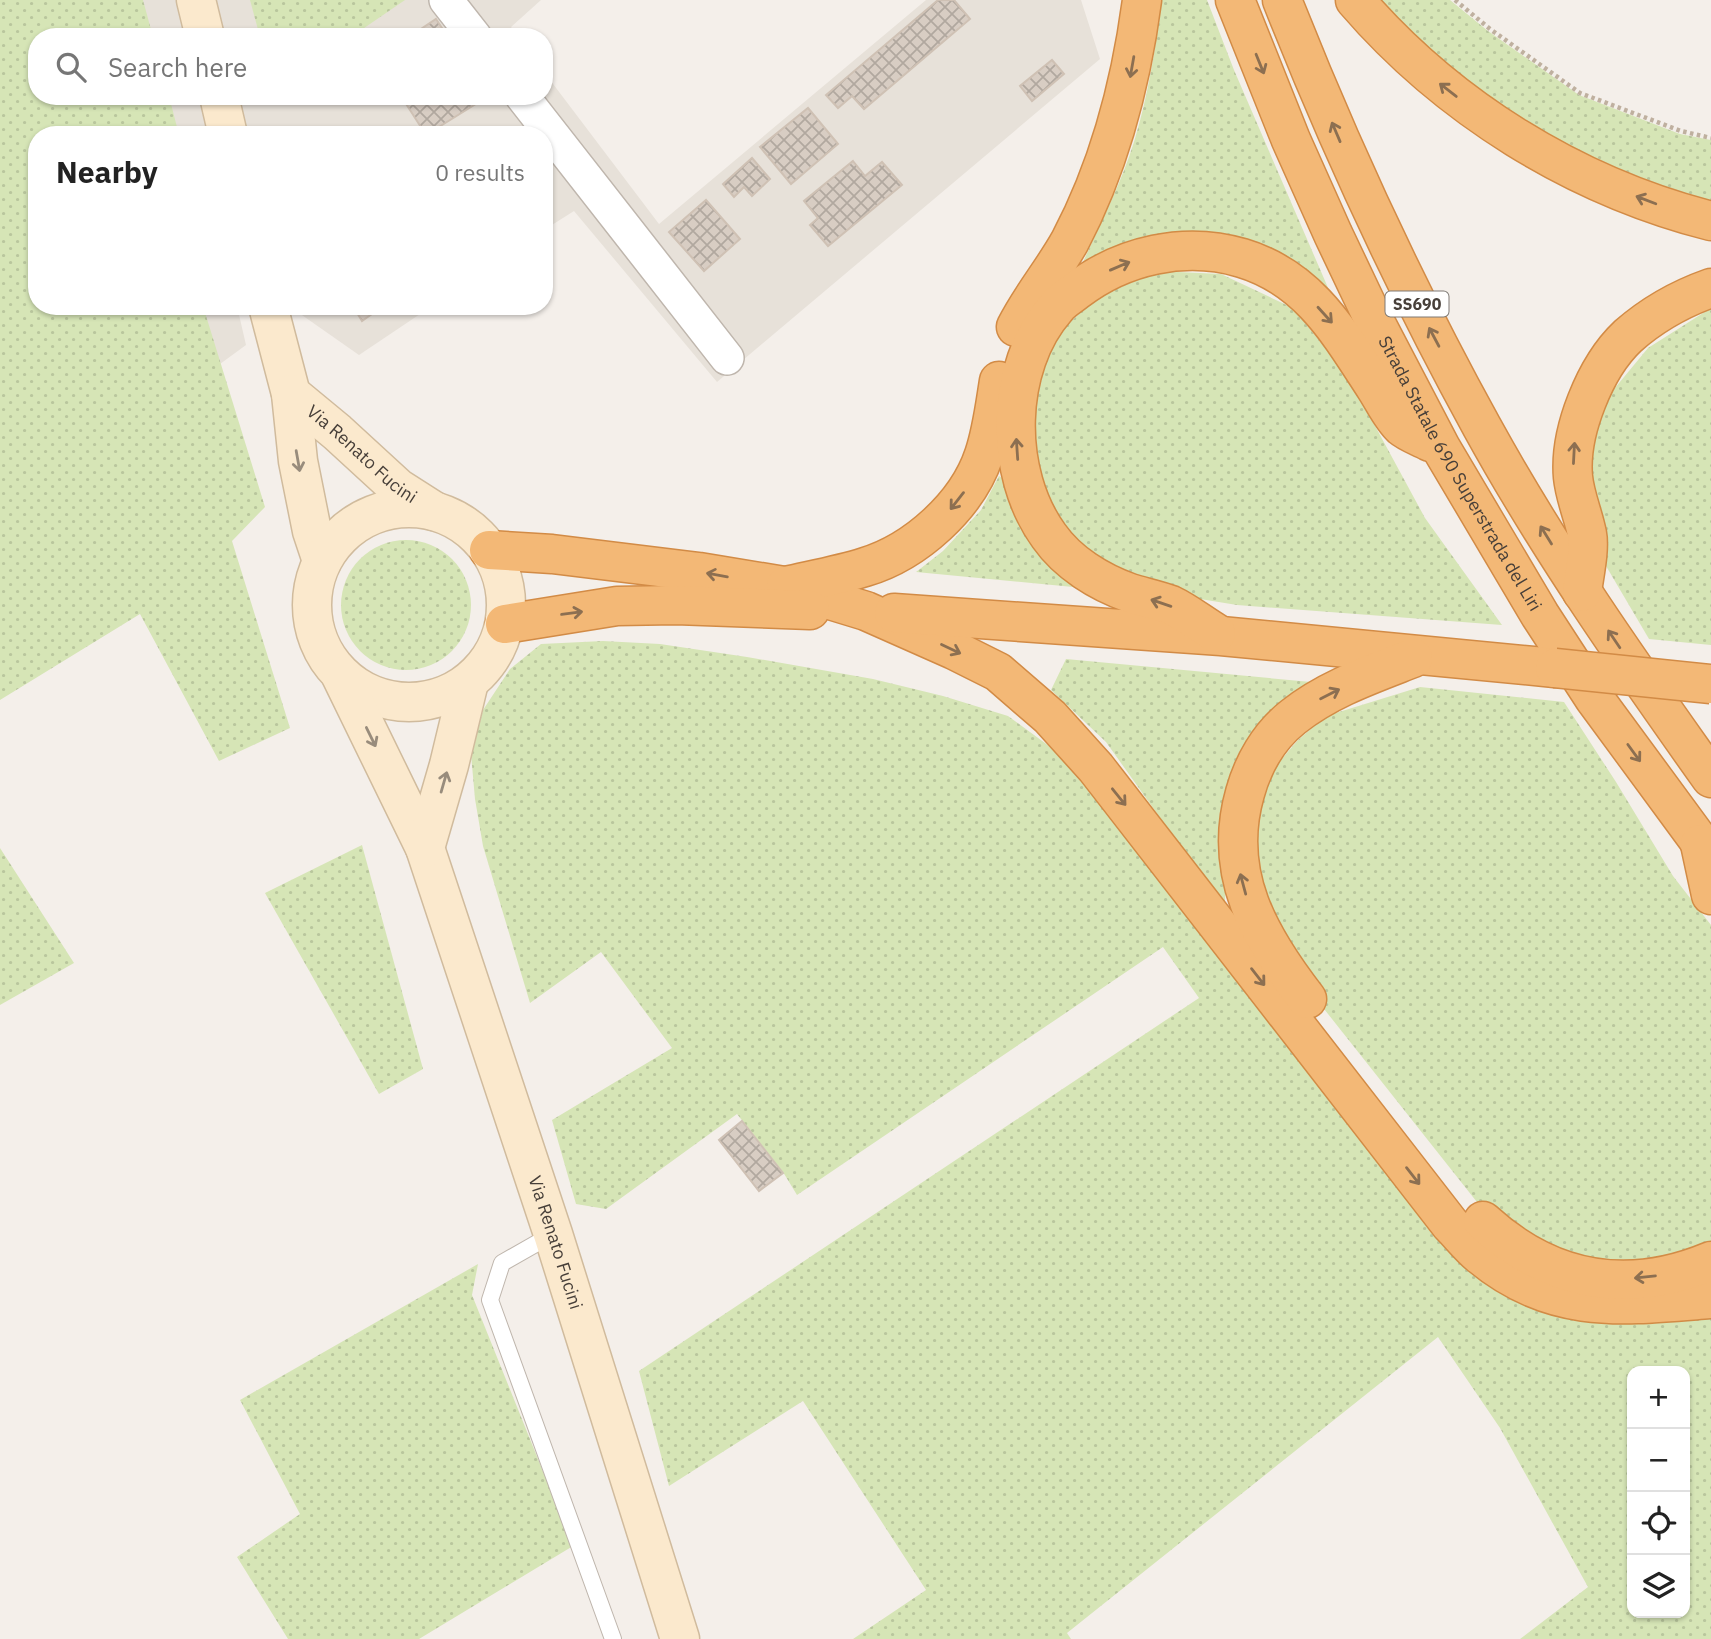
<!DOCTYPE html>
<html lang="en">
<head>
<meta charset="utf-8">
<style>
  body { margin:0; font-family:"IBM Plex Sans",sans-serif; background:#f2f2f2; color:#222 }
  .controls { position:absolute; right:21px; bottom:21px; display:grid; overflow:hidden; border-radius:14px; box-shadow:0 2px 5px #0004 }
  .controls button { width:63px; height:63px; display:grid; place-items:center; padding:0; border:0; border-bottom:2px solid #e0e0e0; background:#fff; color:#222; font:35px sans-serif }
  .list { margin:0; padding:0; list-style:none }
  h2 { display:flex; justify-content:space-between; align-items:center; height:91px; margin:0; padding:0 28px; font-size:30px }
  h2 small { font-size:23px; font-weight:400; color:#767676 }
  .icon { flex:none; width:38px; height:38px; fill:none; stroke:currentColor; stroke-width:2; stroke-linecap:round; stroke-linejoin:round }
  .map { position:relative; flex:none; width:1711px; height:1639px; overflow:hidden }
  .search { position:absolute; background:#fff; box-shadow:0 2px 5px #0004; left:28px; top:28px; width:525px; height:77px; display:flex; align-items:center; gap:18px; box-sizing:border-box; padding:0 24px; border-radius:28px; color:#767676; font-size:26px }
  .panel { position:absolute; background:#fff; box-shadow:0 2px 5px #0004; left:28px; top:126px; width:525px; height:189px; border-radius:28px }
  .map>svg:first-child { display:block }
  .residential { fill:#e7e1d9 }
  .green { fill:url(#green-dots); fill-rule:evenodd }
  .building { fill:url(#building-cross-hatch); stroke:#cfc1b4; stroke-width:2 }
  .lines { fill:none; stroke-linecap:round; stroke-linejoin:round }
  .lane-casing { stroke:#bfb6ad; stroke-width:18 }
  .street-casing { stroke:#bfb6ad; stroke-width:36 }
  .secondary-casing { stroke:#d0bb9d; stroke-width:41 }
  .highway-casing { stroke:#d28b46; stroke-width:41 }
  .path { stroke:#bfb09f; stroke-width:4.5; stroke-dasharray:3.5 3.5; stroke-linecap:butt }
  .lane { stroke:#fff; stroke-width:16 }
  .street { stroke:#fff; stroke-width:33 }
  .secondary { stroke:#fbe9cd; stroke-width:38 }
  .highway { stroke:#f3b876; stroke-width:38 }
  .highway-bridge-casing { stroke:#d28b46; stroke-width:41; stroke-linecap:butt }
  .highway-bridge { stroke:#f3b876; stroke-width:38 }
  .oneway { stroke:#8c6f51 }
  .oneway2 { stroke:#988c7c }
  .labels { text-anchor:middle; stroke-width:5; stroke-linejoin:round; paint-order:stroke }
  .shield { fill:#fff; stroke:#7e7974; stroke-width:2 }
  .shield-label { font-size:16px; font-weight:bold; fill:#473f39 }
  .street-label { font-size:18px; fill:#473f39; stroke:#fff }
</style>
</head>
<body>
<div class="map">
<svg width="1711" height="1639" viewBox="0 0 1711 1639">
  <defs>
    <pattern id="green-dots" width="8" height="8" patternUnits="userSpaceOnUse" patternTransform="scale(1.75)"><rect width="8" height="8" fill="#d6e5b6"/><path d="M2 2h.1M6 6h.1" fill="none" stroke="#b9c69d" stroke-width="1.8" stroke-linecap="round"/></pattern>
    <pattern id="building-cross-hatch" width="8" height="8" patternUnits="userSpaceOnUse" patternTransform="scale(1.75)"><rect width="8" height="8" fill="#d8cdc3"/><path d="M0 0l8 8M0 8l8-8" fill="none" stroke="#b1a89f"/></pattern>
  </defs>
  <rect width="100%" height="100%" fill="#f4efea"/>
  <g class="residential">
    <polygon points="0,0 541,0 511,27 518,37 37,37 37,96 544,96 544,72 659,224 926,0 1081,0 1100,59 717,382 574,211 544,230 544,135 37,135 37,306 237,306 246,345 0,525"/>
    <polygon points="289,306 432,306 359,355"/>
  </g>
  <g class="green">
    <polygon points="0,0 143,0 153,37 37,37 37,96 169,96 179,135 37,135 37,306 203,306 265,507 232,541 290,728 219,761 140,614 0,700"/>
    <polygon points="250,0 405,0 351,37 260,37"/>
    <path d="M1161,0H1207L1234,70L1332,297L1290,267L1079,271C1098,228 1120,187 1134,142C1148,96 1156,48 1161,0Z"/>
    <polygon points="1369,0 1450,0 1488,31 1579,95 1680,134 1711,140 1711,205 1641,185 1484,105"/>
    <polygon points="1157,271 1221,274 1293,308 1348,376 1425,518 1502,625 1237,605 1151,591 1064,536 1039,491 1027,430 1036,381 1060,331 1098,297"/>
    <polygon points="1711,308 1711,645 1649,639 1596,549 1585,504 1600,406 1648,348"/>
    <polygon points="999,476 1008,482 1075,585 1073,587 916,572 943,551 981,510"/>
    <circle cx="406" cy="605" r="65"/>
    <path d="M603,641L660,644L747,657L873,679L943,696L1008,716L1064,757L1338,1106L1428,1227L1468,1265L1510,1293L1565,1318H1661L1711,1314V1639H1520L1588,1587L1500,1428L1438,1337L1067,1633L1071,1639H853L926,1590L803,1401L669,1486L639,1371L1199,998L1163,947L797,1195L783,1172L737,1114L606,1209L576,1204L552,1120L672,1048L601,952L530,1003L483,846L475,799L471,754L483,710L510,669L541,644ZM1632,1371H1685V1613H1632Z"/>
    <polygon points="1066,659 1322,683 1226,841 1225,902 1181,847 1106,742 1051,690"/>
    <polygon points="1420,687 1564,702 1616,782 1673,876 1711,925 1711,1252 1581,1272 1488,1216 1313,995 1277,933 1252,852 1262,798 1274,768 1298,740 1326,716"/>
    <polygon points="362,845 423,1069 379,1094 265,893"/>
    <polygon points="0,848 74,963 0,1005"/>
    <polygon points="478,1264 472,1295 573,1546 419,1639 288,1639 237,1557 300,1514 240,1400"/>
  </g>
  <g class="building">
    <polygon points="938,0 954,0 970,19 864,109 852,96 838,108 826,95"/>
    <polygon points="436,19 448,37 409,37"/>
    <polygon points="1052,60 1064,74 1032,101 1020,86"/>
    <polygon points="401,96 487,96 487,97 426,135"/>
    <polygon points="808,108 838,144 791,184 760,147"/>
    <polygon points="752,158 770,179 752,196 744,187 734,197 723,184"/>
    <polygon points="853,161 865,176 882,162 902,185 828,246 810,225 818,218 804,201"/>
    <polygon points="706,200 740,239 704,271 669,232"/>
    <polygon points="353,306 383,306 362,321"/>
    <polygon points="742,1121 783,1173 759,1191 719,1140"/>
  </g>
  <g class="lines">
    <g class="lane-casing">
      <polyline id="lane" points="553,1234 502,1263 490,1300 613,1639"/>
    </g>
    <g class="street-casing">
      <g id="street">
        <polyline points="446,0 475,37"/>
        <polyline points="522,96 727,358"/>
      </g>
    </g>
    <g class="secondary-casing">
      <g id="secondary">
        <polyline points="196,0 205,37"/>
        <polyline points="219,96 228,135"/>
        <polyline points="268,306 291,394 298,461 312,531 322,561"/>
        <path id="s1" d="M291,394L337,432L398,488L434,511"/>
        <circle cx="409" cy="605" r="97"/>
        <path id="s2" d="M341,676L425,848L553,1234L680,1639"/>
        <polyline points="425,848 449,765 469,682"/>
      </g>
    </g>
    <g class="highway-casing">
      <g id="highway">
        <path id="s3" d="M1235,0L1291,140L1333,234L1372,316L1441,448L1540,615L1594,698L1711,857"/>
        <path d="M1282,0C1340,147 1406,289 1482,427C1549,549 1630,664 1711,778"/>
        <path d="M1355,0C1447,107 1574,186 1711,221"/>
        <path d="M1016,327C1031,297 1054,270 1070,241C1110,165 1131,84 1142,0"/>
        <path d="M489,550L552,554L699,572L784,586L866,611L954,650L998,672L1050,717L1096,768L1450,1224C1460,1234 1469,1246 1480,1255C1553,1316 1623,1306 1711,1299"/>
        <path d="M786,586C812,580 840,575 865,567C915,552 967,506 984,455C992,432 995,406 999,381"/>
        <path d="M1582,592C1584,576 1590,549 1587,534C1583,514 1575,497 1573,477C1569,432 1595,367 1628,336C1653,314 1680,299 1711,288"/>
        <polyline points="894,613 1221,636 1555,668"/>
        <polyline points="505,624 617,606 676,605 810,610"/>
        <path d="M1216,633C1201,624 1186,612 1171,605C1158,600 1143,597 1130,593C1099,582 1068,563 1049,536C1003,473 1004,367 1056,308C1061,301 1070,296 1076,291C1123,255 1185,241 1242,258C1309,278 1339,332 1375,387C1383,399 1391,417 1402,427C1409,433 1421,437 1430,442"/>
        <polyline points="1700,844 1711,895"/>
        <path d="M1307,999C1259,937 1222,873 1245,793C1253,764 1269,736 1293,717C1328,689 1372,674 1413,658"/>
        <path d="M1483,1221C1550,1282 1627,1296 1711,1261"/>
      </g>
    </g>
    <polyline class="path" points="1455,0 1490,29 1580,93 1681,131 1711,138"/>
    <use href="#lane" class="lane"/>
    <use href="#street" class="street"/>
    <use href="#secondary" class="secondary"/>
    <use href="#highway" class="highway"/>
    <g class="highway-bridge-casing">
      <polyline id="highway-bridge" points="1555,668 1711,684"/>
    </g>
    <use href="#highway-bridge" class="highway-bridge"/>
  </g>
  <defs><path id="oneway-shaft" d="M-6 0H5M1.5-3L5.5 0L1.5 3" fill="none" stroke-width="1.6" stroke-linecap="round" stroke-linejoin="round" transform="scale(1.75)"/></defs>
  <g class="oneway">
    <use href="#oneway-shaft" transform="translate(1260 64) rotate(68)"/>
    <use href="#oneway-shaft" transform="translate(1132 67) rotate(100)"/>
    <use href="#oneway-shaft" transform="translate(1448 90) rotate(-142)"/>
    <use href="#oneway-shaft" transform="translate(1336 132) rotate(-113)"/>
    <use href="#oneway-shaft" transform="translate(1646 200) rotate(-159)"/>
    <use href="#oneway-shaft" transform="translate(1120 266) rotate(-23)"/>
    <use href="#oneway-shaft" transform="translate(1325 315) rotate(48)"/>
    <use href="#oneway-shaft" transform="translate(1434 337) rotate(-118)"/>
    <use href="#oneway-shaft" transform="translate(1017 449) rotate(-94)"/>
    <use href="#oneway-shaft" transform="translate(1574 453) rotate(-87)"/>
    <use href="#oneway-shaft" transform="translate(957 501) rotate(128)"/>
    <use href="#oneway-shaft" transform="translate(1546 535) rotate(-122)"/>
    <use href="#oneway-shaft" transform="translate(717 575) rotate(-170)"/>
    <use href="#oneway-shaft" transform="translate(1161 603) rotate(-161)"/>
    <use href="#oneway-shaft" transform="translate(572 613) rotate(-8)"/>
    <use href="#oneway-shaft" transform="translate(1614 639) rotate(-124)"/>
    <use href="#oneway-shaft" transform="translate(951 649) rotate(25)"/>
    <use href="#oneway-shaft" transform="translate(1330 694) rotate(-27)"/>
    <use href="#oneway-shaft" transform="translate(1634 753) rotate(54)"/>
    <use href="#oneway-shaft" transform="translate(1119 797) rotate(51)"/>
    <use href="#oneway-shaft" transform="translate(1243 884) rotate(-105)"/>
    <use href="#oneway-shaft" transform="translate(1258 977) rotate(52)"/>
    <use href="#oneway-shaft" transform="translate(1413 1176) rotate(52)"/>
    <use href="#oneway-shaft" transform="translate(1645 1277) rotate(174)"/>
  </g>
  <g class="oneway2">
    <use href="#oneway-shaft" transform="translate(298 461) rotate(80)"/>
    <use href="#oneway-shaft" transform="translate(371 737) rotate(64)"/>
    <use href="#oneway-shaft" transform="translate(444 782) rotate(-74)"/>
  </g>
  <g class="labels">
    <rect class="shield" x="1385.5" y="291.5" width="63" height="25" rx="5"/>
    <g class="shield-label">
      <text x="1417" y="310">SS690</text>
    </g>
    <g class="street-label">
      <text dy="6" stroke="none"><textPath href="#s1" startOffset="93">Via Renato Fucini</textPath></text>
      <text dy="6" stroke="none"><textPath href="#s3" startOffset="525">Strada Statale 690 Superstrada del Liri</textPath></text>
      <text dy="6" stroke="none"><textPath href="#s2" startOffset="607">Via Renato Fucini</textPath></text>
    </g>
  </g>
</svg>
<div class="controls">
<button>+</button>
<button>−</button>
<button><svg class="icon" aria-label="locate" viewBox="0 0 24 24"><circle cx="12" cy="12" r="6"/><path d="M12 2v4M12 18v4M2 12h4M18 12h4"/></svg></button>
<button><svg class="icon" aria-label="layers" viewBox="0 0 24 24"><path d="M12 4l9 5-9 5-9-5zM3 14l9 5 9-5"/></svg></button>
</div>
<div class="search"><svg class="icon" aria-label="search" viewBox="0 0 24 24"><circle cx="10" cy="10" r="6"/><path d="M15 15l6 6"/></svg>Search here</div>
<section class="panel">
<h2>Nearby<small>0 results</small></h2>
<ul class="list">
</ul>
</section>
</div>
</body>
</html>
